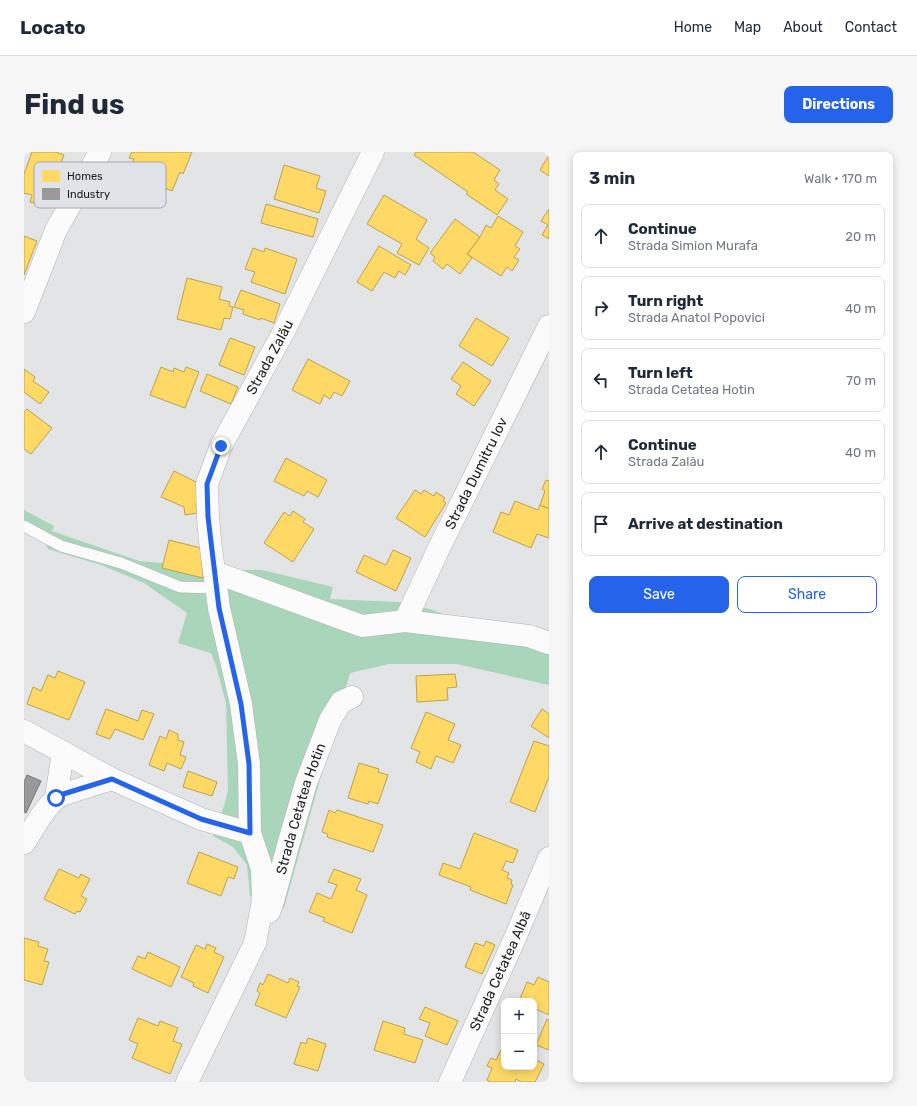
<!DOCTYPE html>
<html lang="en">
<head>
<meta charset="utf-8">
<style>
  body { margin:0; font-family:Rubik,sans-serif; background:#f6f6f7; color:#1f2937 }
  .controls { position:absolute; right:12px; bottom:12px; display:grid; overflow:hidden; border-radius:8px; box-shadow:0 2px 10px #0003 }
  .controls button { width:36px; height:36px; display:grid; place-items:center; padding:0; border:0; border-bottom:1px solid #e0e1e3; background:#fff; color:#1f2937; font:20px sans-serif }
  .stop { position:absolute; width:12px; height:12px; margin:-9px; border:3px solid #2563eb; border-radius:50%; background:#fff }
  .stop.end { background:#2563eb; border-color:#fff; box-shadow:0 1px 4px #0008 }
  .list { margin:0; padding:0; list-style:none }
  h2 { display:flex; justify-content:space-between; align-items:center; height:52px; margin:0; padding:0 16px; font-size:17px }
  h2 small { font-size:13px; font-weight:400; color:#747a83 }
  .list li { display:grid; grid-template-columns:26px 1fr auto; gap:12px; align-items:center; box-sizing:border-box; height:64px; margin:0 8px 8px; padding:0 8px; border:1px solid #e0e1e3; border-radius:8px }
  .list b { display:block; font-size:15px; white-space:nowrap }
  .list p { margin:0; font-size:13px; white-space:nowrap; color:#747a83 }
  .list em { font-size:13px; font-style:normal; color:#747a83 }
  .actions { display:flex; gap:8px; padding:12px 16px }
  .actions a { flex:1; padding:9px 0; border:1px solid #2563eb; border-radius:8px; text-align:center; font-size:14px; color:#2563eb }
  .actions .main { background:#2563eb; color:#fff }
  .icon { flex:none; width:22px; height:22px; fill:none; stroke:currentColor; stroke-width:2; stroke-linecap:round; stroke-linejoin:round }
  .map { position:relative; flex:none; width:525px; height:930px; overflow:hidden; border-radius:8px }
  header { display:flex; align-items:center; gap:24px; box-sizing:border-box; height:56px; padding:0 20px; background:#fff; border-bottom:1px solid #e0e1e3 }
  header strong { font-size:19px }
  nav { display:flex; gap:22px; margin-inline-start:auto; font-size:14px }
  .intro { display:flex; align-items:center; justify-content:space-between; box-sizing:border-box; height:96px; padding:0 24px }
  h1 { margin:0; font-size:28px }
  .button { padding:10px 18px; border-radius:8px; background:#2563eb; color:#fff; font-size:14px; font-weight:700 }
  main { display:flex; gap:24px; padding:0 24px }
  aside { flex:1; background:#fff; border-radius:8px; box-shadow:0 2px 10px #0003 }
  .map>svg:first-child { display:block }
  .green { fill:#a9d6bb }
  .homes { fill:#ffd966; stroke:#bca151 }
  .industry { fill:#999; stroke:#747475 }
  .lines { fill:none; stroke-linecap:round; stroke-linejoin:round }
  .lane-casing { stroke:#b1b2b4; stroke-width:12 }
  .street-casing { stroke:#b1b2b4; stroke-width:23 }
  .lane { stroke:#fbfbfb; stroke-width:11 }
  .street { stroke:#fbfbfb; stroke-width:22 }
  .route { stroke:#2563eb; stroke-width:5 }
  .labels { text-anchor:middle; stroke-width:4; stroke-linejoin:round; paint-order:stroke }
  .street-label { font-size:14px; fill:#1e1f21; stroke:#e0e3e8 }
  .key { fill:#e0e3e8; stroke:#a6a8ac; stroke-width:1 }
  .key-label { font-size:11px; fill:#1e1f21 }
</style>
</head>
<body>
<header>
<strong>Locato</strong>
<nav><a>Home</a><a>Map</a><a>About</a><a>Contact</a></nav>
</header>
<div class="intro"><h1>Find us</h1><a class="button">Directions</a></div>
<main>
<div class="map">
<svg width="525" height="930" viewBox="0 0 525 930">
  <rect width="100%" height="100%" fill="#e2e4e6"/>
  <polygon class="green" points="0,358 30,374 28,379 115,409 217,418 238,418 309,435 306,447 374,450 406,457 421,463 515,475 525,479 525,533 433,512 365,512 326,521 260,756 226,744 223,713 209,695 189,684 200,654 204,638 202,551 192,514 187,501 154,491 163,461 120,431 77,413 24,397 22,392 0,381"/>
  <g class="homes">
    <polygon points="8,0 32,0 40,3 21,55 6,50 8,43 0,41 0,22"/>
    <polygon points="108,0 168,0 159,22 156,20 148,39 104,21 110,7 105,6"/>
    <polygon points="392,0 449,0 476,18 470,28 475,32 471,38 484,47 473,63 442,42 444,40 390,3"/>
    <polygon points="525,3 525,24 516,18"/>
    <polygon points="260,13 296,24 292,36 302,39 295,61 250,47"/>
    <polygon points="360,43 403,68 392,87 405,96 395,113 373,101 378,92 343,72"/>
    <polygon points="242,52 294,67 289,85 237,71"/>
    <polygon points="525,57 525,87 518,83 524,73 517,69"/>
    <polygon points="474,64 499,80 491,94 496,97 490,105 495,108 488,119 483,115 477,124 443,102 456,85 462,73 467,76"/>
    <polygon points="431,67 456,85 443,102 448,106 436,122 423,112 419,117 409,109 411,105 406,101"/>
    <polygon points="0,84 13,89 0,123"/>
    <polygon points="355,94 387,113 381,123 375,119 371,126 360,120 348,139 333,130"/>
    <polygon points="229,96 240,100 241,96 273,107 261,142 227,130 231,120 221,117"/>
    <polygon points="163,126 198,135 195,147 206,150 205,154 209,155 206,167 200,166 197,178 153,167"/>
    <polygon points="217,138 256,152 250,171 237,166 236,168 219,162 220,158 210,155"/>
    <polygon points="452,166 485,186 468,214 435,194"/>
    <polygon points="206,186 231,195 220,223 195,213"/>
    <polygon points="284,207 326,229 318,244 310,240 306,247 300,243 296,252 268,238"/>
    <polygon points="439,210 467,229 450,254 432,242 437,234 427,227"/>
    <polygon points="137,215 149,220 150,216 160,220 162,215 175,220 161,256 126,243"/>
    <polygon points="0,217 11,225 9,229 25,240 16,252 0,240"/>
    <polygon points="183,222 214,235 207,252 176,239"/>
    <polygon points="3,257 28,276 7,302 0,297 0,260"/>
    <polygon points="262,306 303,328 294,345 283,339 280,344 250,329"/>
    <polygon points="150,319 178,333 172,352 173,361 161,363 160,355 137,345"/>
    <polygon points="522,328 525,329 525,357 516,353 521,339 518,337"/>
    <polygon points="391,338 397,342 400,338 410,344 412,340 421,346 419,349 422,351 401,385 372,366"/>
    <polygon points="491,349 514,358 516,353 525,357 525,386 513,382 507,396 469,380 477,360 485,363"/>
    <polygon points="269,359 281,367 279,370 290,377 269,410 240,391 260,360 266,364"/>
    <polygon points="145,388 177,396 179,426 138,416"/>
    <polygon points="369,398 387,406 372,439 332,420 340,403 362,413"/>
    <polygon points="34,519 61,530 45,568 3,552 9,535 17,539 24,523 31,526"/>
    <polygon points="431,522 433,535 423,536 424,548 393,550 392,524"/>
    <polygon points="82,557 114,569 118,558 130,562 119,588 91,577 86,587 72,582"/>
    <polygon points="518,557 525,562 525,586 507,574"/>
    <polygon points="402,560 431,572 424,588 437,593 429,611 412,604 407,617 392,610 396,600 387,596"/>
    <polygon points="145,578 154,582 154,588 160,590 156,603 162,605 157,617 143,611 140,619 125,613 136,584 142,587"/>
    <polygon points="510,589 525,594 525,625 511,660 486,650"/>
    <polygon points="335,611 355,617 354,620 364,623 354,652 345,649 344,652 324,646"/>
    <polygon points="164,619 193,630 188,644 159,635"/>
    <polygon points="305,658 311,661 313,658 359,673 349,700 303,685 304,682 298,680"/>
    <polygon points="450,681 494,698 489,711 482,709 478,718 485,721 483,726 488,728 487,732 489,733 482,752 446,738 447,735 415,723 419,711 436,717"/>
    <polygon points="175,700 214,715 210,727 204,725 197,744 163,731"/>
    <polygon points="35,717 55,726 57,722 66,727 57,744 63,747 56,760 53,759 51,762 20,747"/>
    <polygon points="310,717 337,727 332,738 343,743 328,781 299,769 301,766 285,760 293,741 307,747 313,733 304,730"/>
    <polygon points="0,786 15,790 14,794 24,797 20,809 25,810 18,833 0,828"/>
    <polygon points="462,789 471,793 458,822 441,815 451,791 460,794"/>
    <polygon points="183,792 192,796 190,800 200,805 184,841 169,834 170,831 157,825 172,793 181,797"/>
    <polygon points="124,800 156,815 147,835 108,817 114,804 121,807"/>
    <polygon points="244,822 264,831 266,826 275,830 273,834 276,835 262,866 231,853 236,841 233,839 236,831 239,833"/>
    <polygon points="514,825 525,830 525,863 510,856 510,849 495,849 503,830 510,833"/>
    <polygon points="401,855 434,869 423,893 401,884 406,871 395,867"/>
    <polygon points="114,866 134,874 136,869 154,876 149,889 158,892 146,922 108,906 114,892 105,888"/>
    <polygon points="523,867 525,868 525,898 512,893"/>
    <polygon points="359,869 381,876 380,882 399,888 391,911 350,898"/>
    <polygon points="284,886 302,892 294,919 270,912 277,890 282,892"/>
    <polygon points="477,898 480,900 480,915 510,915 510,907 520,912 511,930 497,930 492,927 491,930 466,930 463,928 468,916 463,914 467,906 472,908"/>
  </g>
  <polygon class="industry" points="3,623 17,629 2,661 0,660 0,630"/>
  <g class="lines">
    <g class="lane-casing">
      <polyline id="lane" points="0,374 37,394 97,411 156,435 192,436"/>
    </g>
    <g class="street-casing">
      <g id="street">
        <polyline points="0,160 32,78 76,0"/>
        <polyline points="190,420 338,474 381,469 505,484 525,491"/>
        <path id="s1" d="M381,469L416,394L525,174"/>
        <polyline points="0,579 88,627 177,667 226,681"/>
        <polyline points="32,646 39,600"/>
        <path d="M0,691C11,675 20,654 37,643L88,627"/>
        <path id="s2" d="M245,760L249,749L265,690L282,631L306,568L317,550L328,545"/>
        <path id="s3" d="M163,930L231,791L239,748L238,717L226,681L225,612L217,552L195,456L186,389L184,365L183,332L197,294L259,181L349,0"/>
        <path id="s4" d="M426,930L491,786L525,706"/>
      </g>
    </g>
    <use href="#lane" class="lane"/>
    <use href="#street" class="street"/>
  </g>
  <g class="lines">
    <polyline class="route" points="32,646 36,643 88,627 177,667 226,681 225,612 217,552 195,456 184,365 183,332 197,294"/>
  </g>
  <g class="labels">
    <g class="street-label">
      <text dy="5" stroke="none"><textPath href="#s3" startOffset="762">Strada Zalău</textPath></text>
      <text dy="5" stroke="none"><textPath href="#s1" startOffset="164">Strada Dumitru Iov</textPath></text>
      <text dy="5" stroke="none"><textPath href="#s2" startOffset="108">Strada Cetatea Hotin</textPath></text>
      <text dy="5" stroke="none"><textPath href="#s4" startOffset="122">Strada Cetatea Albă</textPath></text>
    </g>
  </g>
  <rect x="10" y="10" width="132" height="46" rx="6" class="key"/>
  <rect x="18" y="18" width="18" height="12" fill="#ffd966"/>
  <rect x="18" y="36" width="18" height="12" fill="#999"/>
  <g class="key-label">
    <text x="43" y="28">Homes</text>
    <text x="43" y="46">Industry</text>
  </g>
</svg>
<div class="controls">
<button>+</button>
<button>−</button>
</div>
<div class="stop" style="left:32px;top:646px"></div>
<div class="stop end" style="left:197px;top:294px"></div>
</div>
<aside>
<h2>3 min<small>Walk · 170 m</small></h2>
<ul class="list">
<li><svg class="icon" aria-label="ahead" viewBox="0 0 24 24"><path d="M12 20V5M6 11l6-6 6 6"/></svg><div><b>Continue</b><p>Strada Simion Murafa</p></div><em>20 m</em></li>
<li><svg class="icon" aria-label="right" viewBox="0 0 24 24"><path d="M7 20v-9h11M14 6l5 5-5 5"/></svg><div><b>Turn right</b><p>Strada Anatol Popovici</p></div><em>40 m</em></li>
<li><svg class="icon" aria-label="left" viewBox="0 0 24 24"><path d="M17 20v-9H6M10 6l-5 5 5 5"/></svg><div><b>Turn left</b><p>Strada Cetatea Hotin</p></div><em>70 m</em></li>
<li><svg class="icon" aria-label="ahead" viewBox="0 0 24 24"><path d="M12 20V5M6 11l6-6 6 6"/></svg><div><b>Continue</b><p>Strada Zalău</p></div><em>40 m</em></li>
<li><svg class="icon" aria-label="arrive" viewBox="0 0 24 24"><path d="M6 21V4h12l-3 4 3 4H6"/></svg><div><b>Arrive at destination</b></div></li>
</ul>
<div class="actions"><a class="main">Save</a><a>Share</a></div>
</aside>
</main>
</body>
</html>
